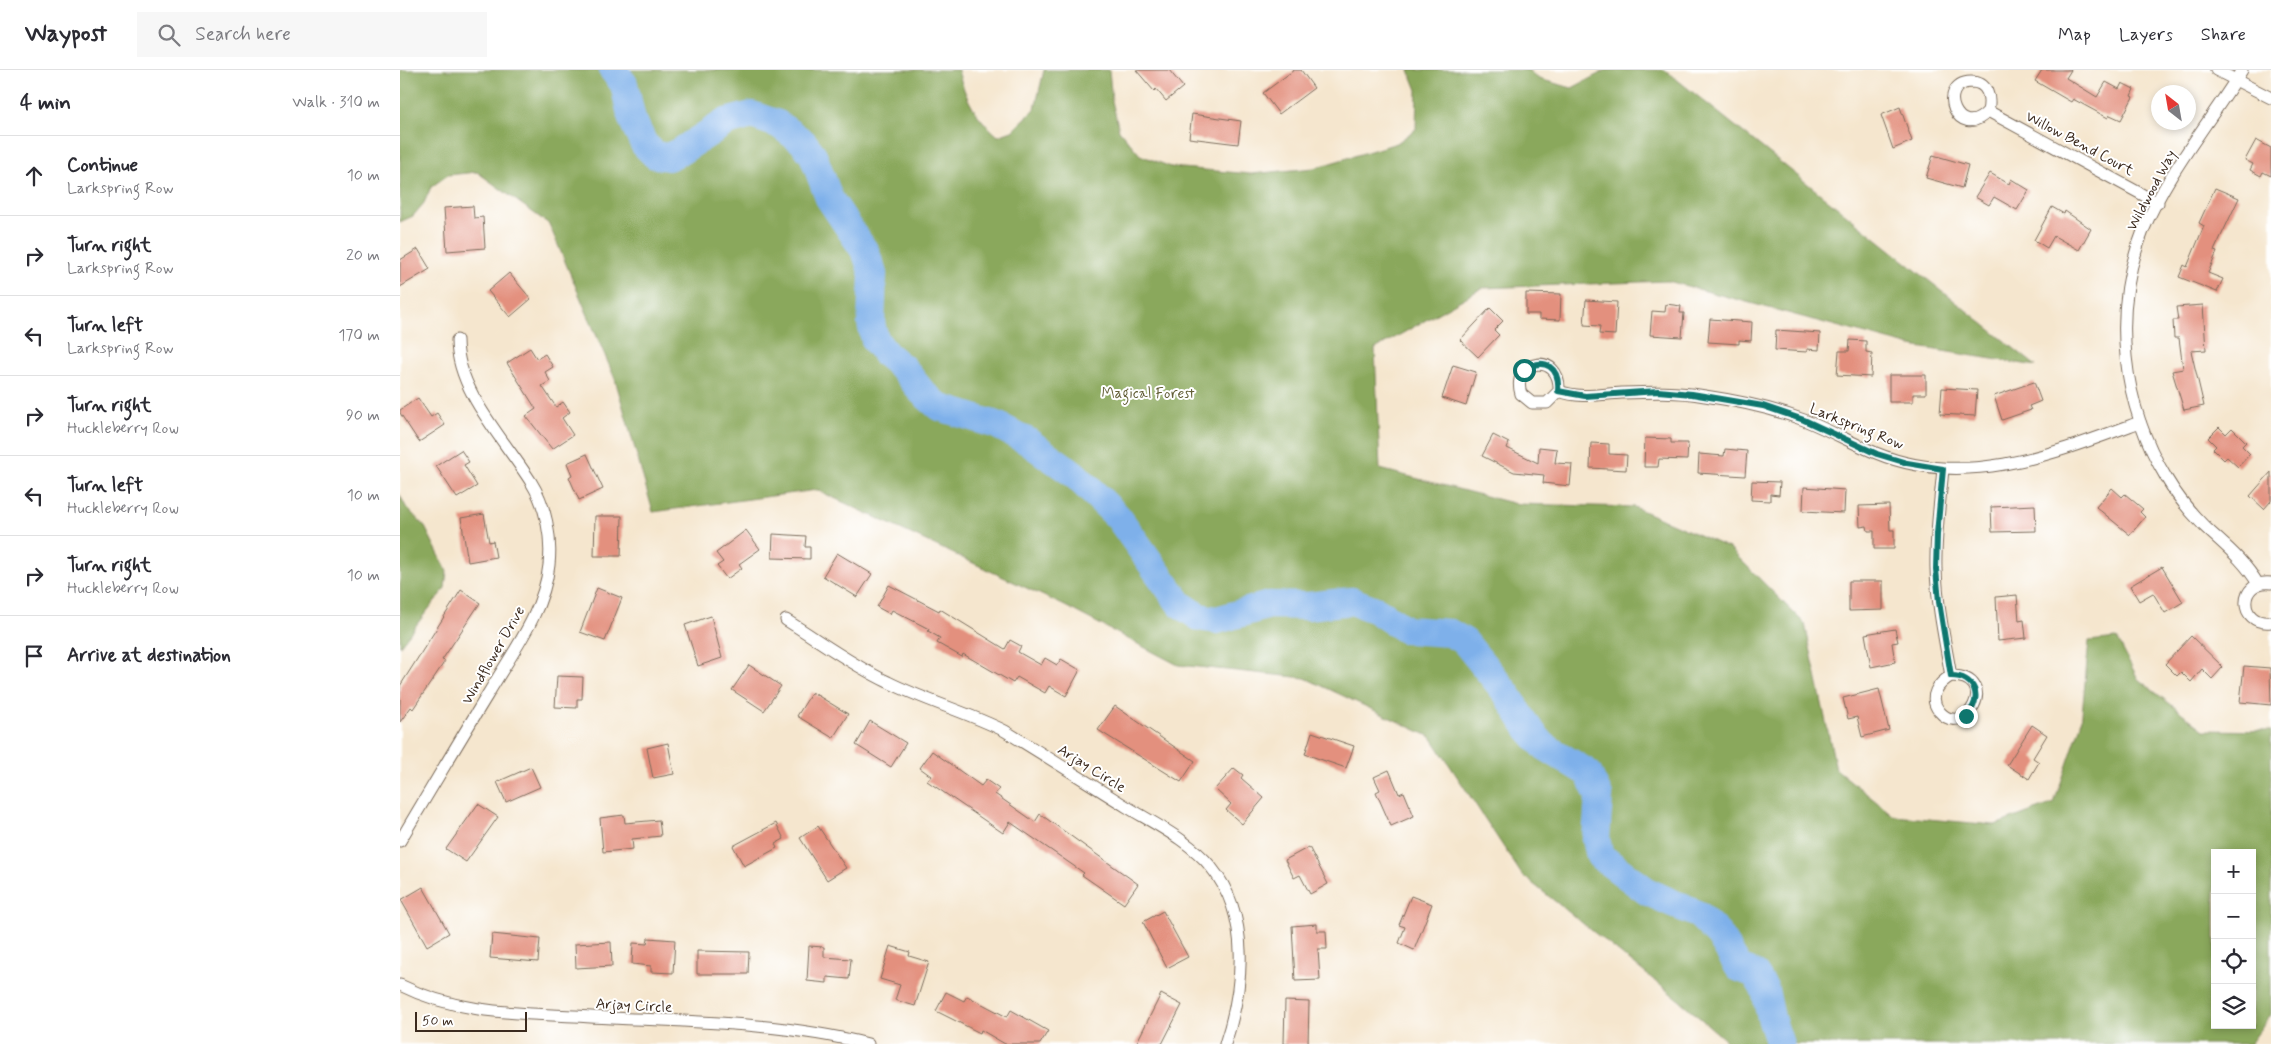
<!DOCTYPE html>
<html lang="en">
<head>
<meta charset="utf-8">
<style>
  body { margin:0; font-family:Mynerve,sans-serif; background:#f7f7f7; color:#2b2b33 }
  .controls { position:absolute; right:15px; bottom:15px; display:grid; overflow:hidden; border-radius:0px; box-shadow:0 2px 8px #0003 }
  .controls button { width:45px; height:45px; display:grid; place-items:center; padding:0; border:0; border-bottom:1px solid #e1e1e2; background:#fff; color:#2b2b33; font:25px sans-serif }
  .compass { position:absolute; left:1751px; top:15px; width:45px; height:45px; border-radius:50%; background:#fff; box-shadow:0 2px 8px #0003; rotate:329deg }
  .scale { position:absolute; left:15px; bottom:12px; width:112px; box-sizing:border-box; padding-left:5px; border:2px solid #3b2a1e; border-top:0; font-size:14px; line-height:18px; white-space:nowrap; color:#3b2a1e; -webkit-text-stroke:4px #fff; paint-order:stroke }
  .stop { position:absolute; width:15px; height:15px; margin:-11px; border:4px solid #0f766e; border-radius:50%; background:#fff }
  .stop.end { background:#0f766e; border-color:#fff; box-shadow:0 1px 5px #0008 }
  .list { margin:0; padding:0; list-style:none }
  h2 { display:flex; justify-content:space-between; align-items:center; height:65px; margin:0; padding:0 20px; font-size:21px }
  h2 small { font-size:16px; font-weight:400; color:#7c7c81 }
  .list li { display:grid; grid-template-columns:32px 1fr auto; gap:15px; align-items:center; box-sizing:border-box; height:80px; padding:0 20px; border-top:1px solid #e1e1e2 }
  .list b { display:block; font-size:19px; white-space:nowrap }
  .list p { margin:0; font-size:16px; white-space:nowrap; color:#7c7c81 }
  .list em { font-size:16px; font-style:normal; color:#7c7c81 }
  .icon { flex:none; width:28px; height:28px; fill:none; stroke:currentColor; stroke-width:2; stroke-linecap:round; stroke-linejoin:round }
  .map { position:relative; flex:none; width:1871px; height:974px; overflow:hidden }
  header { display:flex; align-items:center; gap:30px; box-sizing:border-box; height:70px; padding:0 25px; background:#fff; border-bottom:1px solid #e1e1e2 }
  header strong { font-size:24px }
  nav { display:flex; gap:28px; margin-inline-start:auto; font-size:18px }
  .search { width:350px; height:45px; background:#f7f7f7; display:flex; align-items:center; gap:12px; box-sizing:border-box; padding:0 18px; border-radius:0px; color:#7c7c81; font-size:19px }
  main { display:flex }
  aside { flex:1; background:#fff }
  .map>svg:first-child { display:block }
  .forest { fill:#8aa85b; stroke:#62693c; fill-rule:evenodd }
  .lines { fill:none; stroke-linecap:round; stroke-linejoin:round }
  .river { stroke:#7eb0ea; stroke-width:28 }
  .building { fill:#e3907e }
  .minor-casing { stroke:#7c6c5c; stroke-width:13 }
  .minor { stroke:#fff; stroke-width:11 }
  .route { stroke:#0f766e; stroke-width:6 }
  .labels { text-anchor:middle; stroke-width:4; stroke-linejoin:round; paint-order:stroke }
  .street-label { font-size:15px; fill:#3b2a1e; stroke:#fff }
  .park-label { font-size:15px; fill:#635f37; stroke:#fff }
</style>
</head>
<body>
<header>
<strong>Waypost</strong>
<div class="search"><svg class="icon" aria-label="search" viewBox="0 0 24 24"><circle cx="10" cy="10" r="6"/><path d="M15 15l6 6"/></svg>Search here</div>
<nav><a>Map</a><a>Layers</a><a>Share</a></nav>
</header>
<main>
<aside>
<h2>4 min<small>Walk · 310 m</small></h2>
<ul class="list">
<li><svg class="icon" aria-label="ahead" viewBox="0 0 24 24"><path d="M12 20V5M6 11l6-6 6 6"/></svg><div><b>Continue</b><p>Larkspring Row</p></div><em>10 m</em></li>
<li><svg class="icon" aria-label="right" viewBox="0 0 24 24"><path d="M7 20v-9h11M14 6l5 5-5 5"/></svg><div><b>Turn right</b><p>Larkspring Row</p></div><em>20 m</em></li>
<li><svg class="icon" aria-label="left" viewBox="0 0 24 24"><path d="M17 20v-9H6M10 6l-5 5 5 5"/></svg><div><b>Turn left</b><p>Larkspring Row</p></div><em>170 m</em></li>
<li><svg class="icon" aria-label="right" viewBox="0 0 24 24"><path d="M7 20v-9h11M14 6l5 5-5 5"/></svg><div><b>Turn right</b><p>Huckleberry Row</p></div><em>90 m</em></li>
<li><svg class="icon" aria-label="left" viewBox="0 0 24 24"><path d="M17 20v-9H6M10 6l-5 5 5 5"/></svg><div><b>Turn left</b><p>Huckleberry Row</p></div><em>10 m</em></li>
<li><svg class="icon" aria-label="right" viewBox="0 0 24 24"><path d="M7 20v-9h11M14 6l5 5-5 5"/></svg><div><b>Turn right</b><p>Huckleberry Row</p></div><em>10 m</em></li>
<li><svg class="icon" aria-label="arrive" viewBox="0 0 24 24"><path d="M6 21V4h12l-3 4 3 4H6"/></svg><div><b>Arrive at destination</b></div></li>
</ul>
</aside>
<div class="map">
<svg width="1871" height="974" viewBox="0 0 1871 974">
  <rect width="100%" height="100%" fill="#fff"/>
  <filter id="ink" filterUnits="userSpaceOnUse"><feTurbulence type="fractalNoise" baseFrequency=".02" numOctaves="2"/><feDisplacementMap in="SourceGraphic" scale="10" xChannelSelector="R" yChannelSelector="G"/><feConvolveMatrix kernelMatrix="1 2 1 2 8 2 1 2 1" color-interpolation-filters="sRGB"/></filter>
  <filter id="wash" filterUnits="userSpaceOnUse"><feTurbulence type="fractalNoise" baseFrequency=".0096" numOctaves="4" result="noise"/><feDisplacementMap in="SourceGraphic" scale="20" xChannelSelector="R" yChannelSelector="G"/><feGaussianBlur stdDeviation="1.12" result="paint"/><feColorMatrix in="noise" values="0 0 0 0 0 0 0 0 0 0 0 0 0 0 0 0 0 1.4 0 .05"/><feComposite in="paint" operator="in"/></filter>
  <g filter="url(#wash)">
    <rect width="100%" height="100%" fill="#f5e6ce"/>
    <g class="forest">
      <path d="M0,0H558C566,30 574,45 598,66L612,61L635,39L644,0H709L712,31L719,60L740,85L771,97L851,104L914,98L997,73L1016,59L1017,20L1009,0H1128L1139,9L1172,18L1206,0H1265L1636,296L1511,276L1268,211L1082,218L975,279L980,399L1116,434L1234,437L1329,478L1405,554L1436,699L1494,746L1595,755L1654,733L1681,654L1689,571L1717,568L1738,609L1804,660L1871,661V945L1850,974H1330L1279,930L1122,805L1031,667L905,608L778,595L665,536L417,420L253,442L215,309L149,154L77,102L48,105L31,117L24,133L13,146L0,152ZM1815,783H1852V955H1815Z"/>
      <polygon points="0,425 6,437 25,457 47,501 45,518 0,576"/>
    </g>
    <g class="lines">
      <polyline class="river" points="213,0 224,14 232,49 244,74 255,85 268,87 281,81 326,52 352,45 378,54 403,72 413,85 429,128 466,183 473,204 471,253 475,270 486,284 503,298 522,322 539,337 597,355 627,371 674,404 718,447 780,534 799,547 817,550 869,535 908,536 952,531 976,540 1006,560 1050,563 1065,572 1107,624 1129,659 1144,676 1188,703 1199,726 1196,769 1200,786 1248,822 1299,845 1319,865 1339,898 1355,904 1365,920 1371,948 1380,974"/>
    </g>
    <g id="blocks">
      <g class="building">
        <polygon points="736,0 769,0 783,17 766,31 756,19 754,21"/>
        <polygon points="894,0 901,0 914,18 879,44 863,23"/>
        <polygon points="1642,0 1671,0 1666,8 1697,27 1706,12 1719,19 1722,13 1734,19 1731,26 1733,27 1721,50 1710,45 1708,48 1673,29 1671,32 1635,11"/>
        <polygon points="1500,37 1512,71 1493,79 1481,45"/>
        <polygon points="792,44 841,51 838,74 789,68"/>
        <polygon points="1856,70 1871,78 1871,106 1863,102 1861,106 1850,100 1853,94 1845,90"/>
        <polygon points="1533,85 1568,95 1562,118 1526,108"/>
        <polygon points="1590,103 1609,114 1611,109 1629,120 1617,140 1594,127 1589,135 1575,127"/>
        <polygon points="1815,118 1839,128 1814,181 1817,182 1808,203 1823,209 1817,222 1779,207 1784,195 1787,197 1804,156 1799,153"/>
        <polygon points="73,136 74,148 83,147 85,178 47,181 44,138"/>
        <polygon points="1652,137 1664,144 1665,141 1691,159 1679,180 1654,166 1647,178 1634,170"/>
        <polygon points="18,179 30,199 0,217 0,190"/>
        <polygon points="109,203 131,229 110,247 88,221"/>
        <polygon points="1126,223 1161,224 1160,250 1139,249 1139,244 1126,244"/>
        <polygon points="1186,230 1217,232 1215,265 1199,264 1200,256 1184,255"/>
        <polygon points="1266,234 1281,236 1280,243 1284,243 1282,267 1250,265 1252,241 1265,242"/>
        <polygon points="1803,235 1806,280 1791,281 1804,336 1784,340 1772,301 1783,299 1779,268 1774,268 1773,250 1778,250 1776,237"/>
        <polygon points="1090,238 1103,251 1094,260 1099,265 1078,287 1060,270"/>
        <polygon points="1310,249 1352,252 1351,271 1339,270 1339,274 1308,272"/>
        <polygon points="1376,260 1420,263 1419,280 1407,279 1407,282 1375,280"/>
        <polygon points="1450,270 1466,271 1466,282 1472,283 1471,307 1437,305 1439,281 1449,281"/>
        <polygon points="130,278 137,289 145,284 153,297 145,302 150,311 142,316 156,337 163,332 170,342 162,348 173,365 152,379 126,346 136,339 107,293"/>
        <polygon points="1053,295 1076,302 1066,336 1042,328"/>
        <polygon points="1489,305 1526,305 1526,324 1513,324 1513,332 1489,332"/>
        <polygon points="1634,312 1641,331 1629,336 1631,340 1602,350 1594,326"/>
        <polygon points="1542,318 1577,320 1575,346 1540,344"/>
        <polygon points="18,328 31,347 37,343 45,355 19,372 0,343 0,340"/>
        <polygon points="1819,357 1826,364 1832,358 1846,372 1842,376 1850,384 1838,397 1827,387 1824,390 1813,379 1816,376 1808,368"/>
        <polygon points="1093,365 1109,373 1107,378 1138,393 1139,377 1157,379 1155,393 1172,394 1170,416 1143,413 1144,405 1114,402 1082,386"/>
        <polygon points="1245,368 1271,369 1271,373 1288,373 1287,390 1259,389 1258,397 1244,397"/>
        <polygon points="1191,373 1209,374 1209,384 1227,385 1226,400 1190,398"/>
        <polygon points="1325,379 1347,381 1345,406 1298,403 1299,384 1324,386"/>
        <polygon points="61,380 69,392 64,395 77,416 57,428 36,396"/>
        <polygon points="187,384 203,419 179,430 169,407 172,405 167,393"/>
        <polygon points="1871,402 1871,431 1864,439 1850,426"/>
        <polygon points="1352,411 1380,412 1379,425 1370,424 1370,431 1351,430"/>
        <polygon points="1404,417 1445,420 1444,443 1403,441"/>
        <polygon points="1712,418 1722,427 1725,424 1743,439 1740,442 1745,447 1730,465 1696,437"/>
        <polygon points="1489,435 1490,460 1494,460 1494,479 1474,479 1474,461 1468,461 1467,456 1460,457 1459,436"/>
        <polygon points="1635,435 1636,461 1592,462 1591,437"/>
        <polygon points="84,444 89,472 93,471 96,487 68,492 61,448"/>
        <polygon points="195,446 222,446 221,486 194,486"/>
        <polygon points="346,460 360,479 339,494 342,498 327,509 317,496 323,492 316,483"/>
        <polygon points="373,464 406,466 405,477 410,477 410,489 372,488"/>
        <polygon points="437,483 472,504 457,527 423,506"/>
        <polygon points="1762,497 1783,532 1765,543 1753,523 1739,531 1730,516"/>
        <polygon points="1449,511 1483,511 1483,540 1449,541"/>
        <polygon points="489,515 539,541 540,539 605,579 610,570 621,576 618,582 641,595 645,588 657,595 661,589 680,600 666,626 649,616 645,623 617,607 613,613 563,584 562,587 537,573 540,568 528,561 529,559 492,540 490,544 477,537"/>
        <polygon points="197,518 222,528 205,571 180,562"/>
        <polygon points="61,520 80,533 42,590 45,591 13,639 11,637 0,652 0,616"/>
        <polygon points="1617,525 1619,551 1624,550 1626,568 1598,571 1596,527"/>
        <polygon points="311,546 322,588 298,596 285,555"/>
        <polygon points="1495,559 1498,572 1492,573 1495,592 1471,597 1465,564"/>
        <polygon points="1791,566 1823,597 1812,609 1802,599 1791,612 1781,602 1777,606 1765,594"/>
        <polygon points="349,595 381,616 364,641 332,620"/>
        <polygon points="1844,596 1870,598 1871,635 1840,632"/>
        <polygon points="157,606 183,607 182,629 177,629 177,638 155,637"/>
        <polygon points="1479,619 1489,660 1462,667 1457,647 1448,649 1443,628"/>
        <polygon points="412,622 448,644 433,668 397,646"/>
        <polygon points="715,636 795,691 781,712 698,660"/>
        <polygon points="470,651 506,673 491,697 456,675"/>
        <polygon points="1632,655 1647,665 1633,688 1639,692 1629,709 1607,695"/>
        <polygon points="912,662 954,676 946,698 905,684"/>
        <polygon points="268,673 274,704 253,708 247,678"/>
        <polygon points="532,681 581,716 586,710 599,719 595,724 635,752 640,744 738,814 724,834 682,805 684,803 610,752 603,763 527,711 531,706 520,698"/>
        <polygon points="131,697 140,717 106,732 97,712"/>
        <polygon points="834,698 843,705 841,708 864,728 842,754 826,740 831,734 815,719"/>
        <polygon points="989,700 999,724 1004,722 1014,746 991,756 976,722 980,720 974,707"/>
        <polygon points="78,734 98,747 66,792 46,779"/>
        <polygon points="224,745 225,753 259,750 261,766 232,769 233,779 203,782 200,748"/>
        <polygon points="376,753 384,769 375,774 377,778 344,796 333,776"/>
        <polygon points="418,756 446,798 427,810 400,768"/>
        <polygon points="909,777 928,814 910,824 900,805 894,808 885,790"/>
        <polygon points="23,817 49,863 27,876 1,830"/>
        <polygon points="1011,826 1032,834 1014,880 999,873 1005,857 999,855"/>
        <polygon points="763,841 788,887 767,898 743,852"/>
        <polygon points="917,854 917,861 926,861 927,879 918,879 920,910 895,911 892,856"/>
        <polygon points="92,864 140,869 138,892 90,888"/>
        <polygon points="248,868 275,870 273,903 251,902 251,896 232,894 233,873 247,874"/>
        <polygon points="211,872 212,896 176,898 175,874"/>
        <polygon points="409,876 424,877 424,887 451,889 449,909 427,907 427,913 407,911"/>
        <polygon points="490,876 510,882 509,886 529,892 515,936 495,930 500,915 480,909"/>
        <polygon points="297,881 349,882 348,904 297,904"/>
        <polygon points="546,922 564,931 567,926 607,947 611,940 648,961 640,974 605,974 581,960 580,963 536,941"/>
        <polygon points="761,924 782,935 762,974 736,974"/>
        <polygon points="885,931 909,932 908,974 884,974"/>
      </g>
    </g>
  </g>
  <g filter="url(#ink)">
    <use href="#blocks" fill-opacity="0" stroke="#7c6c5c" stroke-width="1"/>
    <g class="lines">
      <g class="minor-casing">
        <g id="minor">
          <polyline points="1816,0 1871,28"/>
          <path d="M1842,0C1809,53 1767,103 1743,161C1711,242 1722,335 1767,409C1777,426 1790,442 1804,456C1824,475 1844,490 1858,514"/>
          <path d="M1588,41C1558,74 1535,13 1571,12C1588,12 1591,28 1588,41L1758,133"/>
          <path d="M1159,321L1147,333H1132L1121,324C1110,290 1161,280 1159,321C1180,329 1200,324 1222,323C1250,322 1277,321 1305,326C1339,331 1372,338 1404,350C1429,360 1452,373 1476,383C1565,420 1656,383 1740,352"/>
          <path d="M1543,399C1540,432 1535,466 1536,499C1537,535 1545,571 1551,606C1538,613 1528,627 1539,641C1565,672 1602,606 1551,606"/>
          <path d="M1871,513C1838,509 1837,556 1871,552"/>
          <path d="M386,550C420,571 452,595 488,612C526,631 567,642 605,661C646,686 687,712 727,737C755,754 790,771 811,797C851,846 844,917 825,974"/>
          <path d="M0,771C29,722 58,673 88,624C111,584 144,543 149,495C152,467 146,436 131,412C104,369 57,321 57,270"/>
          <path d="M0,915C56,943 113,943 174,946C272,952 373,950 468,974"/>
        </g>
      </g>
      <use href="#minor" class="minor"/>
    </g>
  </g>
  <g class="lines" filter="url(#ink)">
    <path class="route" d="M1124,300C1145,286 1160,298 1158,321L1185,326L1258,321L1292,324L1363,336L1404,350L1477,384L1507,393L1543,399L1537,464L1536,499L1539,532L1551,606C1575,606 1584,628 1566,646"/>
  </g>
  <g class="labels">
    <g class="street-label">
      <text transform="translate(1680 73) rotate(28)" y="5">Willow Bend Court</text>
      <text transform="translate(1751 120) rotate(-62)" y="5">Wildwood Way</text>
      <text transform="translate(1457 356) rotate(22)" y="5">Larkspring Row</text>
      <text transform="translate(93 585) rotate(-60)" y="5">Windflower Drive</text>
      <text transform="translate(692 698) rotate(32)" y="5">Arjay Circle</text>
      <text transform="translate(234 935) rotate(3)" y="5">Arjay Circle</text>
    </g>
    <g class="park-label">
      <text x="748" y="328">Magical Forest</text>
    </g>
  </g>
</svg>
<div class="controls">
<button>+</button>
<button>−</button>
<button><svg class="icon" aria-label="locate" viewBox="0 0 24 24"><circle cx="12" cy="12" r="6"/><path d="M12 2v4M12 18v4M2 12h4M18 12h4"/></svg></button>
<button><svg class="icon" aria-label="layers" viewBox="0 0 24 24"><path d="M12 4l9 5-9 5-9-5zM3 14l9 5 9-5"/></svg></button>
</div>
<svg class="compass" viewBox="-18 -18 36 36"><path d="M0-13l5 13h-10z" fill="#e53935"/><path d="M0 13l5-13h-10z" fill="#7c7c81"/></svg>
<div class="scale">50 m</div>
<div class="stop" style="left:1124px;top:300px"></div>
<div class="stop end" style="left:1566px;top:646px"></div>
</div>
</main>
</body>
</html>
